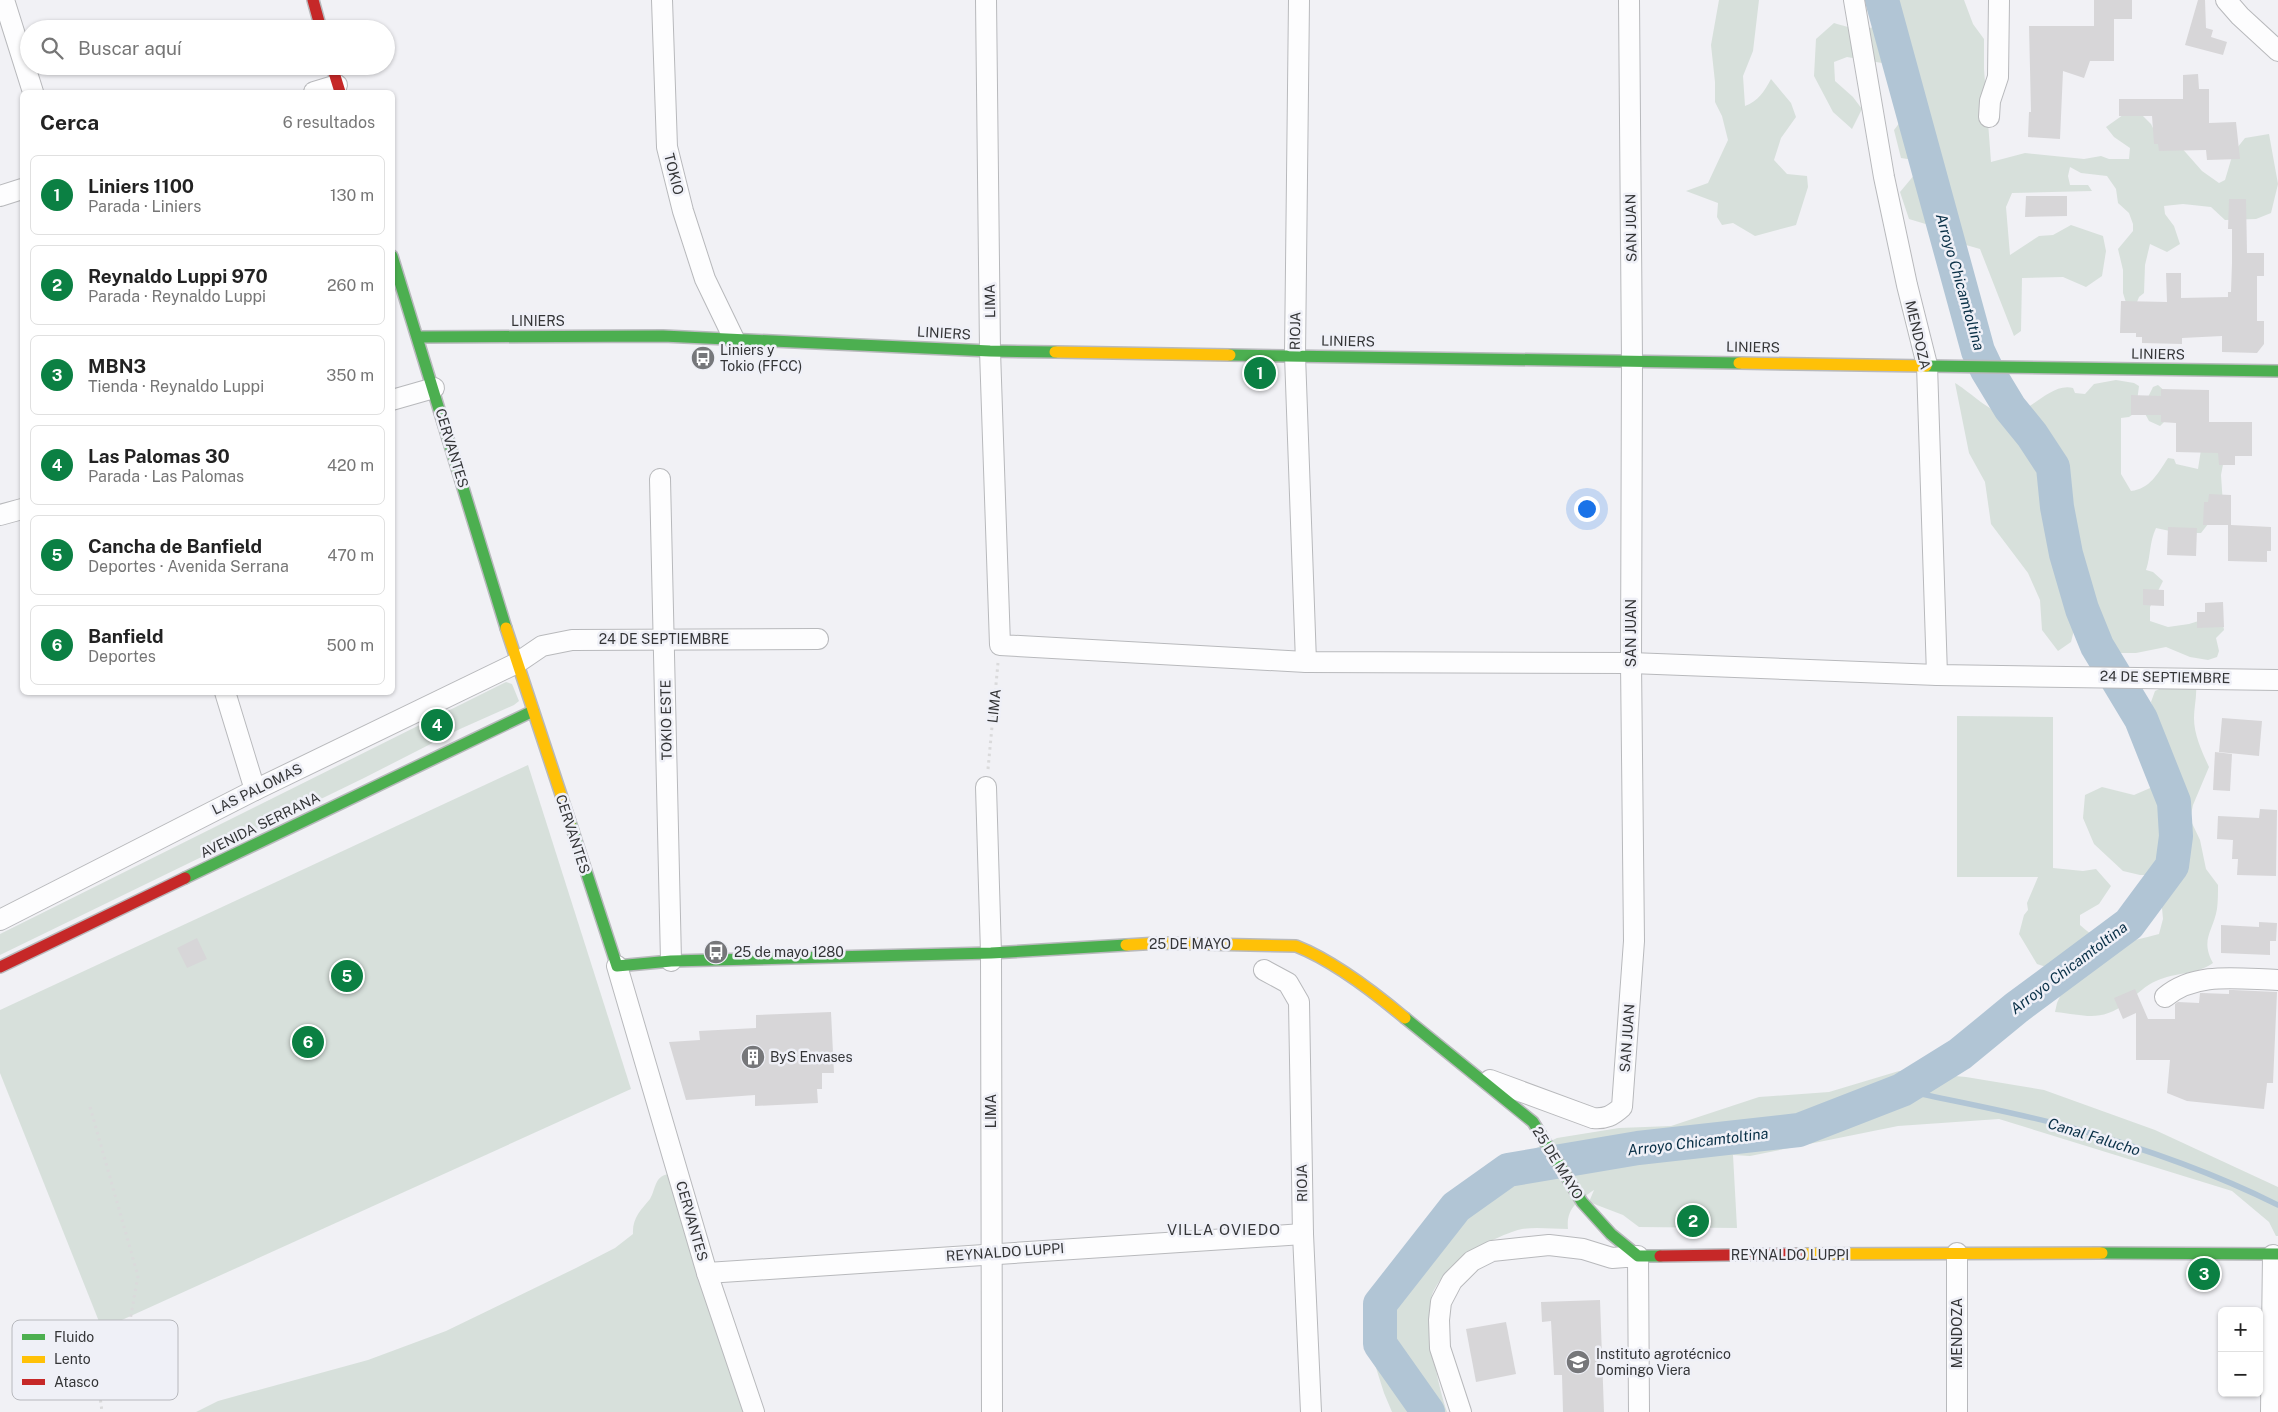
<!DOCTYPE html>
<html lang="es">
<head>
<meta charset="utf-8">
<style>
  body { margin:0; font-family:"Public Sans",sans-serif; background:#f2f2f2; color:#222 }
  .controls { position:absolute; right:15px; bottom:15px; display:grid; overflow:hidden; border-radius:8px; box-shadow:0 1px 4px #0004 }
  .controls button { width:45px; height:45px; display:grid; place-items:center; padding:0; border:0; border-bottom:1px solid #e0e0e0; background:#fff; color:#222; font:25px sans-serif }
  .you { position:absolute; left:1586px; top:508px; width:18px; height:18px; margin:-12px; border:4px solid #fff; border-radius:50%; background:#1a73e8; box-shadow:0 0 0 8px #1a73e833 }
  .badge { display:grid; place-items:center; width:32px; height:32px; border-radius:50%; background:#0b8043; color:#fff; font-size:16px; font-weight:700 }
  .pin { position:absolute; translate:-50% -50%; border:2px solid #fff; box-shadow:0 1px 5px #0006 }
  .list { margin:0; padding:0; list-style:none }
  h2 { display:flex; justify-content:space-between; align-items:center; height:65px; margin:0; padding:0 20px; font-size:21px }
  h2 small { font-size:16px; font-weight:400; color:#767676 }
  .list li { display:grid; grid-template-columns:32px 1fr auto; gap:15px; align-items:center; box-sizing:border-box; height:80px; margin:0 10px 10px; padding:0 10px; border:1px solid #e0e0e0; border-radius:8px }
  .list b { display:block; font-size:19px; white-space:nowrap }
  .list p { margin:0; font-size:16px; white-space:nowrap; color:#767676 }
  .list em { font-size:16px; font-style:normal; color:#767676 }
  .icon { flex:none; width:28px; height:28px; fill:none; stroke:currentColor; stroke-width:2; stroke-linecap:round; stroke-linejoin:round }
  .map { position:relative; flex:none; width:2278px; height:1412px; overflow:hidden }
  .search { position:absolute; background:#fff; box-shadow:0 1px 4px #0004; left:20px; top:20px; width:375px; height:55px; display:flex; align-items:center; gap:12px; box-sizing:border-box; padding:0 18px; border-radius:28px; color:#767676; font-size:19px }
  .panel { position:absolute; background:#fff; box-shadow:0 1px 4px #0004; left:20px; top:90px; width:375px; height:605px; border-radius:8px }
  .map>svg:first-child { display:block }
  .green { fill:#d7e0db }
  .lines { fill:none; stroke-linecap:round; stroke-linejoin:round }
  .stream { stroke:#b1c5d5; stroke-width:5.5 }
  .river { stroke:#b1c5d5; stroke-width:34 }
  .building { fill:#d7d6d8 }
  .street-casing { stroke:#b8b9bc; stroke-width:22 }
  .fast-casing { stroke:#b8b9bc; stroke-width:14 }
  .slow-casing { stroke:#b8b9bc; stroke-width:14 }
  .jam-casing { stroke:#b8b9bc; stroke-width:14 }
  .path { stroke:#dadadb; stroke-width:3; stroke-dasharray:2.5 4; stroke-linecap:butt }
  .street { stroke:#fdfdfe; stroke-width:20 }
  .fast { stroke:#4caf50; stroke-width:11 }
  .slow { stroke:#ffc107; stroke-width:11 }
  .jam { stroke:#c62828; stroke-width:11 }
  .labels { text-anchor:middle; stroke-width:5; stroke-linejoin:round; paint-order:stroke }
  .street-label { font-size:14px; fill:#343537; stroke:#eff0f7 }
  .poi-label { font-size:14px; fill:#343537; stroke:#eff0f7; text-anchor:start }
  .water-label { font-size:15px; font-style:italic; fill:#082f46; stroke:#eff0f7 }
  .neighbourhood-label { font-size:15px; letter-spacing:1px; fill:#343537; stroke:#eff0f7 }
  .key { fill:#eff0f7; stroke:#b7b8bd; stroke-width:1 }
  .key-label { font-size:14px; fill:#343537 }
</style>
</head>
<body>
<div class="map">
<svg width="2278" height="1412" viewBox="0 0 2278 1412">
  <rect width="100%" height="100%" fill="#f1f1f5"/>
  <g class="green">
    <path d="M1719,0H1759L1753,51L1743,76L1745,106C1758,101 1764,92 1771,79L1791,103L1796,117L1781,138L1774,160L1787,174L1807,176L1808,187L1796,225L1755,236L1733,223L1722,225L1717,217L1718,203L1686,191L1708,183L1728,140L1722,116L1715,102V82L1711,45Z"/>
    <path d="M1880,0H1964L1973,24L1984,39V69L1991,162L2025,153L2084,159L2101,156L2109,159H2129L2130,148L2114,137L2106,127L2130,110L2138,111L2151,124L2156,134L2180,146L2202,171L2219,183L2225,180L2233,153L2245,138L2269,134L2278,184L2271,213L2256,219L2225,220L2211,207L2183,204L2164,206L2165,214L2174,226L2180,244L2167,252L2150,244L2145,265L2144,293L2139,297L2135,307L2127,306L2123,293V270L2118,249L2133,231V224L2129,213L2118,203L2116,189L2107,176L2081,173L2070,167L2068,176L2070,185H2088L2092,191L2012,193L2006,207L2010,255L2039,236L2053,235L2071,225L2103,236L2106,251L2102,276L2086,287L2063,277L2022,278L2021,331L2014,336L1980,249L1966,245L1952,232L1909,219L1900,192L1920,168V161L1901,158L1894,130L1910,109L1902,87L1882,63L1847,57L1834,62L1835,81L1853,97L1862,109L1852,129L1833,112L1814,76L1816,39L1834,23C1854,29 1866,33 1884,22Z"/>
    <path d="M2116,380L2134,383L2139,386L2137,401L2147,399L2153,387L2158,385L2168,394L2167,419L2160,426L2149,421L2142,408L2129,417L2121,418V474L2131,491C2150,489 2158,473 2168,458L2174,459L2176,464L2198,469L2204,430L2227,443L2221,475L2223,505L2201,533H2179L2156,528C2149,543 2151,555 2146,570L2153,572L2163,581L2150,607V621L2168,627L2189,624L2205,619H2222L2224,630L2216,638L2219,651L2217,657L2208,660L2190,657L2166,647L2136,653H2119L2109,642L2102,629L2074,630L2071,642L2058,651L2042,630L2040,600L2028,573L1991,524L1985,482L1969,453L1955,383C1966,389 1989,411 2001,413C2030,418 2048,382 2073,388L2075,393L2085,394L2094,384Z"/>
    <polygon points="506,682 512,684 519,701 514,705 460,729 364,778 0,955 0,934"/>
    <path d="M2169,684L2196,686C2197,697 2194,707 2194,718C2194,735 2202,752 2209,767L2193,805L2190,819L2200,840L2206,869L2218,885C2218,893 2218,901 2217,909C2213,932 2200,939 2213,963C2197,975 2175,972 2156,981C2146,985 2136,995 2128,1002C2100,1023 2086,1015 2055,1012L2057,1003L2061,994L2052,969L2037,964L2019,934L2024,915L2028,910L2027,903L2038,877H1957V716L2053,717V868L2083,871L2096,869L2111,886L2099,904L2080,915V925C2106,950 2127,942 2159,934L2163,919L2159,875H2140L2123,871L2094,844L2083,818L2085,795L2102,787L2134,795L2171,779V763L2151,702L2155,691Z"/>
    <polygon points="528,765 631,1089 102,1329 0,1073 0,1010"/>
    <path d="M1899,1071L1966,1077L2044,1090L2155,1130L2278,1187V1236H2276L2269,1222L2232,1191L1999,1119L1898,1126L1750,1156L1733,1155L1737,1228L1639,1227L1623,1215L1589,1202L1594,1190C1578,1201 1566,1208 1568,1229C1553,1229 1536,1227 1522,1229C1492,1236 1442,1266 1432,1295C1424,1321 1438,1386 1447,1412H1392L1384,1393L1365,1333L1376,1287L1400,1253L1455,1195L1526,1153L1557,1138L1619,1128L1671,1126L1759,1097L1829,1092Z"/>
    <path d="M668,1174L749,1412H196L218,1401L368,1360L446,1331L576,1268L615,1248L633,1234C632,1218 641,1210 650,1199C656,1189 654,1177 668,1174Z"/>
  </g>
  <g class="lines">
    <path class="stream" d="M1902,1090C1958,1102 2014,1112 2069,1127C2140,1147 2212,1172 2278,1205"/>
    <polyline class="river" points="1428,1412 1380,1344 1380,1304 1456,1207 1508,1170 1638,1148 1799,1130 1902,1090 1960,1054 2016,1008 2129,924 2172,866 2176,836 2174,802 2141,719 2097,646 2082,609 2066,554 2057,507 2053,467 2032,435 2010,408 1987,370 1978,351 1882,0"/>
  </g>
  <g class="building">
    <polygon points="2094,0 2132,0 2132,19 2114,19 2114,61 2090,61 2084,78 2063,71 2060,139 2028,137 2029,112 2031,112 2029,26 2094,26"/>
    <polygon points="2198,0 2205,0 2206,28 2213,30 2211,37 2227,42 2223,55 2185,45"/>
    <polygon points="2198,74 2199,89 2209,89 2209,123 2236,122 2240,159 2207,160 2206,150 2159,151 2158,144 2154,144 2152,116 2119,116 2119,99 2183,99 2183,75"/>
    <polygon points="2026,196 2067,196 2067,216 2025,217"/>
    <polygon points="2229,199 2246,199 2247,253 2264,253 2264,276 2257,276 2257,321 2264,321 2264,344 2257,353 2222,352 2222,336 2182,338 2182,344 2142,343 2142,337 2136,337 2136,333 2120,333 2121,301 2167,302 2166,273 2181,273 2181,298 2228,297 2228,292 2231,292 2232,263 2232,229 2228,229"/>
    <polygon points="2161,389 2209,390 2209,422 2252,422 2252,456 2235,456 2235,465 2219,465 2218,453 2176,452 2176,423 2161,422 2161,415 2131,415 2131,395 2161,396"/>
    <polygon points="2209,494 2231,495 2231,525 2271,527 2271,551 2267,551 2267,562 2228,561 2228,525 2203,525 2204,502 2208,502"/>
    <polygon points="2168,527 2197,528 2196,556 2167,555"/>
    <polygon points="2143,589 2164,590 2164,606 2143,605"/>
    <polygon points="2223,602 2224,627 2197,628 2197,612 2205,612 2205,603"/>
    <polygon points="2222,718 2262,721 2259,756 2219,752"/>
    <polygon points="2215,752 2232,754 2230,791 2213,790"/>
    <polygon points="2260,809 2277,810 2276,876 2237,875 2238,859 2232,859 2233,840 2217,839 2218,816 2259,818"/>
    <polygon points="2259,922 2277,923 2276,941 2270,941 2270,955 2221,953 2221,925 2259,927"/>
    <polygon points="197,938 207,959 187,968 177,948"/>
    <polygon points="2135,989 2148,1019 2175,1019 2175,1004 2178,1002 2199,1003 2200,993 2202,993 2229,994 2229,990 2233,990 2277,992 2273,1083 2267,1083 2264,1109 2187,1101 2167,1093 2170,1060 2136,1060 2136,1013 2123,1019 2114,998"/>
    <polygon points="831,1012 834,1073 822,1073 822,1089 817,1089 818,1103 755,1106 755,1095 686,1100 669,1042 700,1040 699,1031 756,1028 756,1015"/>
    <polygon points="1600,1300 1604,1412 1563,1412 1562,1375 1554,1375 1551,1321 1542,1322 1541,1302"/>
    <polygon points="1506,1322 1516,1374 1476,1382 1466,1329"/>
  </g>
  <g class="lines">
    <g class="street-casing">
      <g id="street">
        <polyline points="4,0 33,92"/>
        <polyline points="662,0 667,147 683,211 705,279 734,339"/>
        <polyline points="986,0 990,351 1000,645 1306,662 1631,663 1937,675 2278,680"/>
        <polyline points="1299,0 1295,355 1306,662"/>
        <polyline points="1854,0 1884,177 1907,285 1927,365 1937,675"/>
        <polyline points="2226,0 2240,16 2278,51"/>
        <polyline points="314,92 337,85"/>
        <polyline points="1989,117 1990,101 1998,77 1999,0"/>
        <polyline points="0,196 22,189"/>
        <polyline points="392,400 434,388"/>
        <polyline points="660,479 671,961"/>
        <polyline points="0,515 22,509"/>
        <polyline points="225,692 255,790"/>
        <polyline points="986,787 991,953 992,1412"/>
        <polyline points="0,920 255,790 517,663 542,646 572,640 818,639"/>
        <polyline points="617,966 707,1273 754,1412"/>
        <polyline points="1264,970 1288,983 1299,1002 1303,1234 1311,1412"/>
        <path d="M2165,997C2196,971 2239,979 2278,980"/>
        <path d="M1490,1080L1593,1118C1606,1119 1612,1116 1622,1107L1634,941L1631,663L1632,360L1629,0"/>
        <polyline points="707,1273 1303,1234"/>
        <polyline points="1461,1412 1440,1348 1439,1320 1441,1302 1452,1281 1472,1261 1492,1251 1549,1245 1583,1249 1612,1258 1638,1256 1639,1412"/>
        <polyline points="1957,1412 1957,1253"/>
        <polyline points="2271,1412 2273,1255"/>
      </g>
    </g>
    <g class="fast-casing">
      <g id="fast">
        <polyline points="392,256 506,628"/>
        <polyline points="418,337 663,336 990,351 1055,352"/>
        <polyline points="1230,355 1739,363"/>
        <polyline points="1926,366 2278,371"/>
        <polyline points="570,822 617,966 671,961 991,953 1126,945"/>
        <polyline points="185,878 533,711"/>
        <polyline points="1405,1018 1533,1122 1582,1202 1611,1234 1638,1256 1660,1256"/>
        <polyline points="2102,1253 2278,1254"/>
      </g>
    </g>
    <g class="slow-casing">
      <g id="slow">
        <polyline points="1055,352 1230,355"/>
        <polyline points="1739,363 1926,366"/>
        <polyline points="506,628 570,822"/>
        <path d="M1126,945L1159,943L1296,946C1334,961 1374,992 1405,1018"/>
        <polyline points="1798,1254 2102,1253"/>
      </g>
    </g>
    <g class="jam-casing">
      <g id="jam">
        <polyline points="313,0 321,29"/>
        <polyline points="332,66 340,92"/>
        <polyline points="0,967 185,878"/>
        <polyline points="1660,1256 1798,1254"/>
      </g>
    </g>
    <g class="path">
      <polyline points="988,769 998,663"/>
      <polyline points="90,1107 138,1276 129,1326 117,1355 97,1373 102,1412"/>
    </g>
    <use href="#street" class="street"/>
    <use href="#fast" class="fast"/>
    <use href="#slow" class="slow"/>
    <use href="#jam" class="jam"/>
  </g>
  <defs>
    <g id="bus-disc" transform="scale(1.25)"><circle r="9.5" fill="#76777a" stroke="#eff0f7"/><path d="M-5-6H5V4H4V6H2V4H-2V6H-4V4H-5ZM-3.5-4V0h7V-4ZM-3.5 1.2v1.5H-2V1.2ZM2 1.2v1.5H3.5V1.2Z" fill="#fff"/></g>
    <g id="building-disc" transform="scale(1.25)"><circle r="9.5" fill="#76777a" stroke="#eff0f7"/><path d="M-4-6H4V6H1V3H-1V6H-4ZM-2.5-4.3h1.7v1.8h-1.7ZM.8-4.3h1.7v1.8H.8ZM-2.5-1h1.7V.8h-1.7ZM.8-1h1.7V.8H.8Z" fill="#fff"/></g>
    <g id="school-disc" transform="scale(1.25)"><circle r="9.5" fill="#76777a" stroke="#eff0f7"/><path d="M0-5L7-2L0 1L-7-2ZM-4 1L0 2.5L4 1V4Q0 6-4 4Z" fill="#fff"/></g>
  </defs>
  <g fill-rule="evenodd">
    <use href="#bus-disc" x="703" y="358"/>
    <use href="#bus-disc" x="716" y="952"/>
    <use href="#building-disc" x="753" y="1057"/>
    <use href="#school-disc" x="1578" y="1362"/>
  </g>
  <g class="labels">
    <g class="street-label">
      <text transform="translate(674 174) rotate(76)" y="5">TOKIO</text>
      <text transform="translate(1631 228) rotate(-91)" y="5">SAN JUAN</text>
      <text transform="translate(990 301) rotate(-91)" y="5">LIMA</text>
      <text x="538" y="326">LINIERS</text>
      <text transform="translate(1295 331) rotate(-89)" y="5">RIOJA</text>
      <text transform="translate(944 333) rotate(3)" y="5">LINIERS</text>
      <text transform="translate(1918 335) rotate(77)" y="5">MENDOZA</text>
      <text transform="translate(1348 341) rotate(1)" y="5">LINIERS</text>
      <text transform="translate(1753 347) rotate(1)" y="5">LINIERS</text>
      <text transform="translate(2158 354) rotate(1)" y="5">LINIERS</text>
      <text transform="translate(452 448) rotate(73)" y="5">CERVANTES</text>
      <text transform="translate(1631 633) rotate(-90)" y="5">SAN JUAN</text>
      <text x="664" y="644">24 DE SEPTIEMBRE</text>
      <text transform="translate(2165 677) rotate(1)" y="5">24 DE SEPTIEMBRE</text>
      <text transform="translate(994 706) rotate(-84)" y="5">LIMA</text>
      <text transform="translate(666 720) rotate(-91)" y="5">TOKIO ESTE</text>
      <text transform="translate(257 789) rotate(-26)" y="5">LAS PALOMAS</text>
      <text transform="translate(260 825) rotate(-26)" y="5">AVENIDA SERRANA</text>
      <text transform="translate(573 834) rotate(72)" y="5">CERVANTES</text>
      <text x="1190" y="949">25 DE MAYO</text>
      <text transform="translate(1627 1038) rotate(-86)" y="5">SAN JUAN</text>
      <text transform="translate(991 1111) rotate(-90)" y="5">LIMA</text>
      <text transform="translate(1558 1163) rotate(58)" y="5">25 DE MAYO</text>
      <text transform="translate(1302 1183) rotate(-91)" y="5">RIOJA</text>
      <text transform="translate(692 1221) rotate(74)" y="5">CERVANTES</text>
      <text transform="translate(1005 1252) rotate(-4)" y="5">REYNALDO LUPPI</text>
      <text x="1790" y="1260">REYNALDO LUPPI</text>
      <text transform="translate(1957 1333) rotate(-90)" y="5">MENDOZA</text>
    </g>
    <g class="poi-label">
      <text x="720" y="355">Liniers y<tspan x="720" dy="16">Tokio (FFCC)</tspan></text>
      <text x="734" y="957">25 de mayo 1280</text>
      <text x="770" y="1062">ByS Envases</text>
      <text x="1596" y="1359">Instituto agrotécnico<tspan x="1596" dy="16">Domingo Viera</tspan></text>
    </g>
    <g class="water-label">
      <text transform="translate(1960 282) rotate(74)" y="5">Arroyo Chicamtoltina</text>
      <text transform="translate(2069 968) rotate(-37)" y="5">Arroyo Chicamtoltina</text>
      <text transform="translate(2094 1137) rotate(17)" y="5">Canal Falucho</text>
      <text transform="translate(1698 1142) rotate(-7)" y="5">Arroyo Chicamtoltina</text>
    </g>
    <g class="neighbourhood-label">
      <text x="1224" y="1235">VILLA OVIEDO</text>
    </g>
  </g>
  <rect x="12" y="1320" width="166" height="80" rx="8" class="key"/>
  <rect x="22" y="1334" width="23" height="6" fill="#4caf50"/>
  <rect x="22" y="1356" width="23" height="7" fill="#ffc107"/>
  <rect x="22" y="1379" width="23" height="6" fill="#c62828"/>
  <g class="key-label">
    <text x="54" y="1342">Fluido</text>
    <text x="54" y="1364">Lento</text>
    <text x="54" y="1387">Atasco</text>
  </g>
</svg>
<div class="controls">
<button>+</button>
<button>−</button>
</div>
<div class="you"></div>
<div class="pin badge" style="left:1260px;top:373px">1</div>
<div class="pin badge" style="left:1693px;top:1221px">2</div>
<div class="pin badge" style="left:2204px;top:1274px">3</div>
<div class="pin badge" style="left:437px;top:725px">4</div>
<div class="pin badge" style="left:347px;top:976px">5</div>
<div class="pin badge" style="left:308px;top:1042px">6</div>
<div class="search"><svg class="icon" aria-label="search" viewBox="0 0 24 24"><circle cx="10" cy="10" r="6"/><path d="M15 15l6 6"/></svg>Buscar aquí</div>
<section class="panel">
<h2>Cerca<small>6 resultados</small></h2>
<ul class="list">
<li><span class="badge">1</span><div><b>Liniers 1100</b><p>Parada · Liniers</p></div><em>130 m</em></li>
<li><span class="badge">2</span><div><b>Reynaldo Luppi 970</b><p>Parada · Reynaldo Luppi</p></div><em>260 m</em></li>
<li><span class="badge">3</span><div><b>MBN3</b><p>Tienda · Reynaldo Luppi</p></div><em>350 m</em></li>
<li><span class="badge">4</span><div><b>Las Palomas 30</b><p>Parada · Las Palomas</p></div><em>420 m</em></li>
<li><span class="badge">5</span><div><b>Cancha de Banfield</b><p>Deportes · Avenida Serrana</p></div><em>470 m</em></li>
<li><span class="badge">6</span><div><b>Banfield</b><p>Deportes</p></div><em>500 m</em></li>
</ul>
</section>
</div>
</body>
</html>
